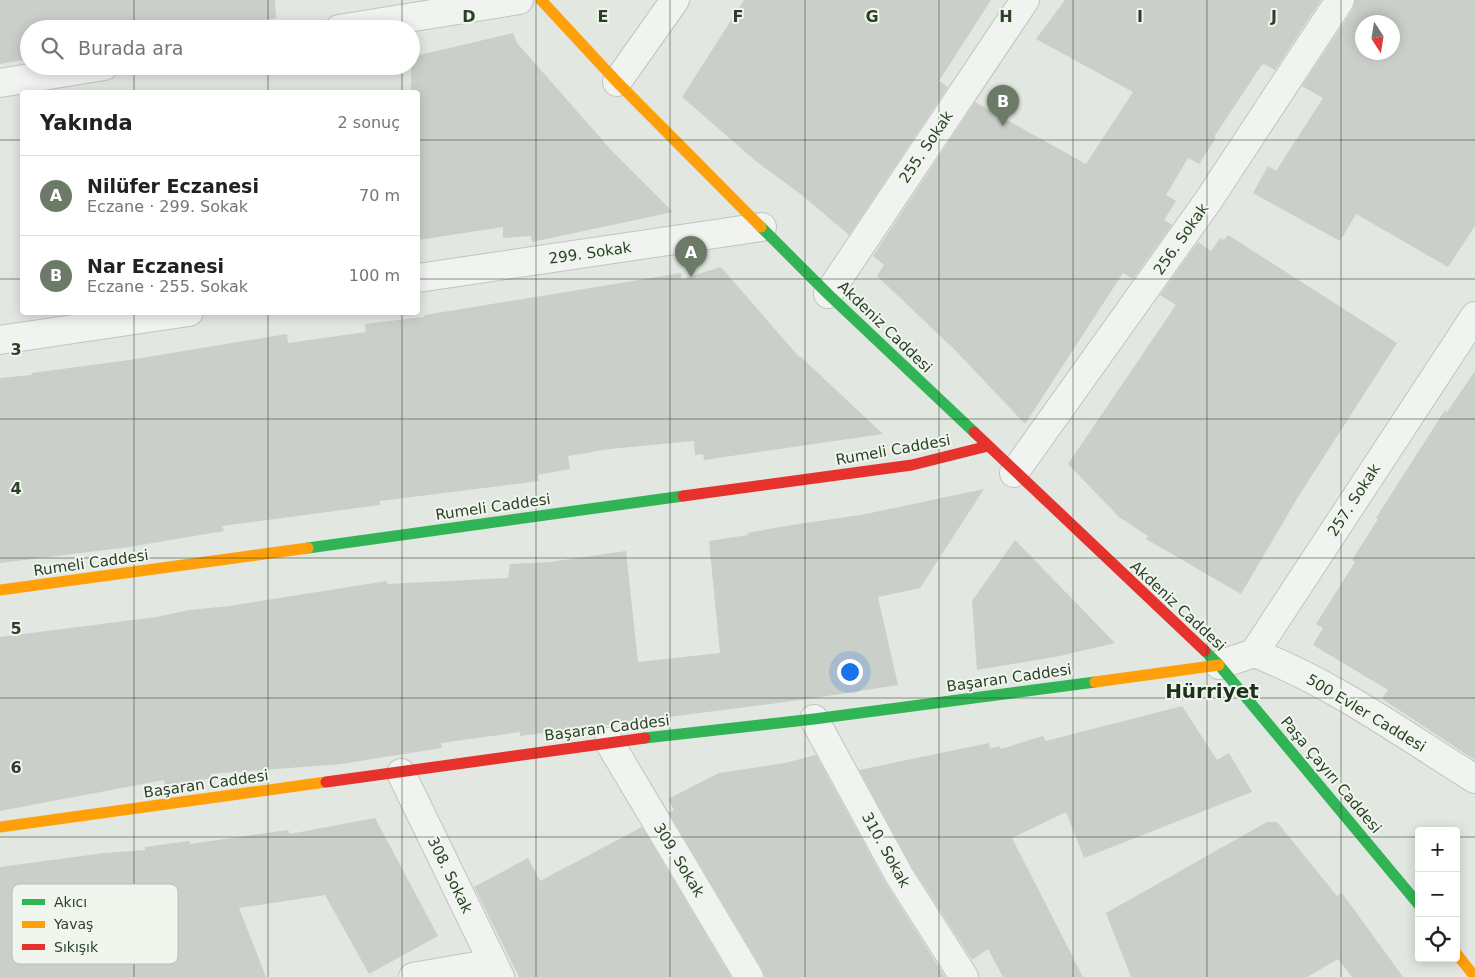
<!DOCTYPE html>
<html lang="tr">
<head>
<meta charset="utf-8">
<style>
  body { margin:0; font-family:"DejaVu Sans",sans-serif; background:#f6f6f6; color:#202124 }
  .controls { position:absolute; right:15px; bottom:15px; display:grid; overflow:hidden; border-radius:5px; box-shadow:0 2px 12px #0003 }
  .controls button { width:45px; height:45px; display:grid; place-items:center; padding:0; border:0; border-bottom:1px solid #e0e0e0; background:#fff; color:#202124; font:25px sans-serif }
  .compass { position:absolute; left:1355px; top:15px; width:45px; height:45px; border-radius:50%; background:#fff; box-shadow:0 2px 12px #0003; rotate:168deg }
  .you { position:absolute; left:849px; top:671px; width:18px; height:18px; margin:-12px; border:4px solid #fff; border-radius:50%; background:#1a73e8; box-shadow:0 0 0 8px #1a73e833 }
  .badge { display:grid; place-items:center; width:32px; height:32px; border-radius:50%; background:#6b7b68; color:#fff; font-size:16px; font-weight:700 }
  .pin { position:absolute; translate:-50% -41px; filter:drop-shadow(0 1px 2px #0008) }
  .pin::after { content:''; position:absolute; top:26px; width:18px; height:15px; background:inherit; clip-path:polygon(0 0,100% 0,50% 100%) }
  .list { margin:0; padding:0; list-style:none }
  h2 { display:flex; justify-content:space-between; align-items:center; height:65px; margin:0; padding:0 20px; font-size:21px }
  h2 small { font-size:16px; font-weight:400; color:#757577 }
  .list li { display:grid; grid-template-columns:32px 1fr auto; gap:15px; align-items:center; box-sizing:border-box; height:80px; padding:0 20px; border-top:1px solid #e0e0e0 }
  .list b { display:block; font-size:19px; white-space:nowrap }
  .list p { margin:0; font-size:16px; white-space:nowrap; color:#757577 }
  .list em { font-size:16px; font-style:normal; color:#757577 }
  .icon { flex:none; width:28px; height:28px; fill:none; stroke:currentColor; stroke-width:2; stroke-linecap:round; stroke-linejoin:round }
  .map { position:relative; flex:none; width:1475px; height:977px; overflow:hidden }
  .search { position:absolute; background:#fff; box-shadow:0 2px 12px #0003; left:20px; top:20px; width:400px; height:55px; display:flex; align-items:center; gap:12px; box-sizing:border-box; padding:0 18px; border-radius:28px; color:#757577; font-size:19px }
  .panel { position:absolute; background:#fff; box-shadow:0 2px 12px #0003; left:20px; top:90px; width:400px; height:225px; border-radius:5px }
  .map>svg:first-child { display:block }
  .building { fill:#cacfc9; fill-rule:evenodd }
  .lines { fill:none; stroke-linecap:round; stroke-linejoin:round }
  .street-casing { stroke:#c0c5bf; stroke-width:30 }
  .street { stroke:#f1f3f1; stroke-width:28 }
  .fast { stroke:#30b455; stroke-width:11 }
  .slow { stroke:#ff9f0a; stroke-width:11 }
  .jam { stroke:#e5322d; stroke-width:11 }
  .grid { fill:none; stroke:#2b4127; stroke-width:1; stroke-opacity:0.55 }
  .labels { text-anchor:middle; stroke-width:4; stroke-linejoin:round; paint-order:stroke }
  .street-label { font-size:15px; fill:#2b4127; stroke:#f0f6ee }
  .district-label { font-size:20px; font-weight:bold; fill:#1c3119; stroke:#f0f6ee }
  .key { fill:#f0f6ee; stroke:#b5c0b2; stroke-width:1 }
  .key-label { font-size:14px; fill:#2b4127 }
  .grid-label { font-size:16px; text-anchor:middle; font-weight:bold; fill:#2b4127; stroke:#f0f6ee; stroke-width:4; stroke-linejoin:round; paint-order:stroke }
</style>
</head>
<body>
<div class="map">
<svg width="1475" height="977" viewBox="0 0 1475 977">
  <rect width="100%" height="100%" fill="#e2e7e1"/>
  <g class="building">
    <polygon points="0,0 275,0 276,18 204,29 29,29 29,59 0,64"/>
    <polygon points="744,0 991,0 939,81 948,87 849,235 803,196 757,162 682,97"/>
    <polygon points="1065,0 1321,0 1275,70 1264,64 1261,66 1214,137 1216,138 1199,164 1188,158 1166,195 1176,201 1164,220 1172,225 1133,279 1123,273 1025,424 955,350 877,276 884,265 873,256 975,102 1086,164 1133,92 1036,39"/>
    <path d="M1355,0H1475V226L1448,267L1356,214L1340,241L1253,193L1268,166L1276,171L1323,98L1302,86L1353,9ZM1362,22H1392V52H1362Z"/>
    <polygon points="513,33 517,43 612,151 673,212 532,242 531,236 503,238 503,227 418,240 418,92 411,92 411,57"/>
    <polygon points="1228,235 1397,343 1298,497 1241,594 1146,539 1148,536 1119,517 1068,464 1176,305 1160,295 1198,242 1211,251 1220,238 1224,240"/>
    <polygon points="721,267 799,357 801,357 883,434 704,460 703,454 695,455 694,441 610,449 568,456 570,469 538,475 539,481 380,501 380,505 222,526 224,531 129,547 0,563 0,378 32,375 32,373 129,360 287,334 288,343 366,332 365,324 424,317 425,315 681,273 682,279"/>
    <polygon points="1475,371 1475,760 1382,699 1388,690 1313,645 1323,628 1316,624 1355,562 1352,560 1378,519 1376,518 1445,410 1447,412"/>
    <polygon points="984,489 920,588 878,597 898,685 808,699 520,736 520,732 441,743 442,748 341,764 211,774 212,778 166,788 164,780 0,811 0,637 156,617 189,610 229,606 387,581 387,584 508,578 510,564 550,562 626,551 638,662 720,653 709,541 748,535 747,533 786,526 866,514"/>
    <polygon points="1015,540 1115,643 1060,656 977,670 972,601"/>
    <polygon points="1182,706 1217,760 1229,753 1252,792 1084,858 1066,812 1012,838 1083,977 1003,977 988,949 972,960 912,867 859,770 989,743 990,749 999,746 1001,749 1043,736 1046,741"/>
    <polygon points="816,755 885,882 945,977 765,977 762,969 669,813 674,810 668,799 719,773 785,763"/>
    <polygon points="375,818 438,936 369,974 325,895 239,908 266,977 0,977 0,867 104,853 145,850 145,847 189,841 190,844 288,830 290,834"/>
    <polygon points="1267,822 1277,822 1337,896 1342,893 1403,977 1352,977 1338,959 1307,977 1131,977 1106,913"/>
    <polygon points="642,827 731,977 519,977 474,887 528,858 540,881"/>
  </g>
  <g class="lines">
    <g class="street-casing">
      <g id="street">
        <polyline points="339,29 519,0"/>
        <polyline points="617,82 675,0"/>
        <polyline points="0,83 104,66"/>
        <polyline points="418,278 762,227"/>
        <polyline points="828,294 1025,0"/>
        <polyline points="0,340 189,312"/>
        <polyline points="1014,473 1208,201 1340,0"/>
        <path d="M1254,653C1333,683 1404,735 1475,779"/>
        <polyline points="1219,665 1254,653 1475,316"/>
        <polyline points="814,719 899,875 964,977"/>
        <polyline points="609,742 749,977"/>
        <polyline points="401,773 500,977"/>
        <polyline points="413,977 493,963"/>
      </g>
    </g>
    <use href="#street" class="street"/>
    <g class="fast">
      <polyline points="761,227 828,294 974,432"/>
      <polyline points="308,548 683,496"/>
      <polyline points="1205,651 1219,665 1419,905"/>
      <polyline points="645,738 814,719 1095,682"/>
    </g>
    <g class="slow">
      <polyline points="541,0 617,82 761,227"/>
      <polyline points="0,590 308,548"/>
      <polyline points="1095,682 1219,665"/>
      <polyline points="0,827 326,782"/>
      <polyline points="1456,953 1475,977"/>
    </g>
    <g class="jam">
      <polyline points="974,432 1205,651"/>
      <polyline points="683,496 912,465 988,446"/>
      <polyline points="326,782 645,738"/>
    </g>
  </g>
  <path class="grid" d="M134,0V29M268,0V29M402,0V29M536,0V977M670,0V977M805,0V977M939,0V977M1073,0V977M1207,0V977M1341,0V977M134,66V92M268,66V92M402,66V92M0,140H22M418,140H1475M0,279H22M418,279H1475M134,312V977M268,312V977M402,312V977M0,419H1475M0,558H1475M0,698H1475M0,837H1419M1456,837H1475"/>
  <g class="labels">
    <g class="street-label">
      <text transform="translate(926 147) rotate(-56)" y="5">255. Sokak</text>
      <text transform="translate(1181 239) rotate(-55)" y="5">256. Sokak</text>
      <text transform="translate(590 253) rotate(-8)" y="5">299. Sokak</text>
      <text transform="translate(885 327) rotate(44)" y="5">Akdeniz Caddesi</text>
      <text transform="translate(893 450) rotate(-10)" y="5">Rumeli Caddesi</text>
      <text transform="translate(1354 500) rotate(-57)" y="5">257. Sokak</text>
      <text transform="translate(493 507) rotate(-8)" y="5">Rumeli Caddesi</text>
      <text transform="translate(91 563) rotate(-8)" y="5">Rumeli Caddesi</text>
      <text transform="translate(1178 606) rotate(43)" y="5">Akdeniz Caddesi</text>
      <text transform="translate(1009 678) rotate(-8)" y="5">Başaran Caddesi</text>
      <text transform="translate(1366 713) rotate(31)" y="5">500 Evler Caddesi</text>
      <text transform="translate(607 728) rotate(-7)" y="5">Başaran Caddesi</text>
      <text transform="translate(1331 775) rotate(50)" y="5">Paşa Çayırı Caddesi</text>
      <text transform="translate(206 784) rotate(-8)" y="5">Başaran Caddesi</text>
      <text transform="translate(886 850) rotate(61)" y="5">310. Sokak</text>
      <text transform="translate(679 860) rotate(59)" y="5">309. Sokak</text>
      <text transform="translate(450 875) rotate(64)" y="5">308. Sokak</text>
    </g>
    <g class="district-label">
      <text x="1212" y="698">Hürriyet</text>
    </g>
  </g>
  <rect x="12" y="884" width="166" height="80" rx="8" class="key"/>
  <rect x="22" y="899" width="23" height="6" fill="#30b455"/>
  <rect x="22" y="921" width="23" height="7" fill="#ff9f0a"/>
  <rect x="22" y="944" width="23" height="6" fill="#e5322d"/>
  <g class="key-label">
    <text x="54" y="907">Akıcı</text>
    <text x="54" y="929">Yavaş</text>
    <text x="54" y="952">Sıkışık</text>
  </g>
  <g class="grid-label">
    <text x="469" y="22">D</text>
    <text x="603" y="22">E</text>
    <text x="738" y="22">F</text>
    <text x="872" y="22">G</text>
    <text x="1006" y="22">H</text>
    <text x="1140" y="22">I</text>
    <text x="1274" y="22">J</text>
    <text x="16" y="355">3</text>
    <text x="16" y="494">4</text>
    <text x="16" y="634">5</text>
    <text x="16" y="773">6</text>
  </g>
</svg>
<div class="controls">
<button>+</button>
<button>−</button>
<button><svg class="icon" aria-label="locate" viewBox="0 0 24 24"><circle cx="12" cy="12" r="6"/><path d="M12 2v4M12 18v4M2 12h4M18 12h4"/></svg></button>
</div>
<svg class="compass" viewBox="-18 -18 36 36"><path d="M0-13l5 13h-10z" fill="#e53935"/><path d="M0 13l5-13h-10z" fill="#757577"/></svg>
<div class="you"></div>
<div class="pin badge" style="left:691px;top:277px">A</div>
<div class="pin badge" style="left:1003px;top:126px">B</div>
<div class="search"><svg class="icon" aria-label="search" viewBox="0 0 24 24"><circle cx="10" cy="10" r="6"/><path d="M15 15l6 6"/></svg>Burada ara</div>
<section class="panel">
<h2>Yakında<small>2 sonuç</small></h2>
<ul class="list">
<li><span class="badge">A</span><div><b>Nilüfer Eczanesi</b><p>Eczane · 299. Sokak</p></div><em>70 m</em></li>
<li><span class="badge">B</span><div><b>Nar Eczanesi</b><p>Eczane · 255. Sokak</p></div><em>100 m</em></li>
</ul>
</section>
</div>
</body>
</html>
